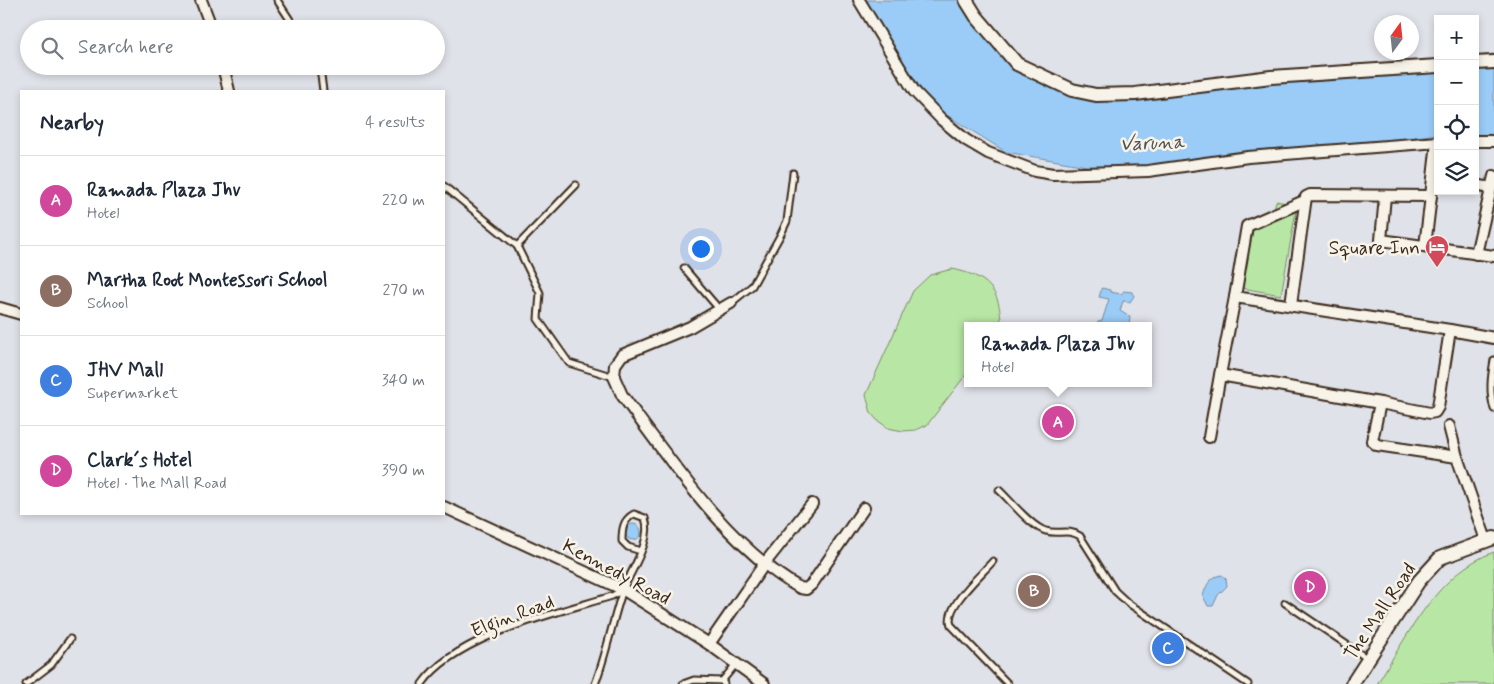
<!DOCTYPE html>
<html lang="en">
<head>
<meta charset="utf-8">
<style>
  body { margin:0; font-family:Mynerve,sans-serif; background:#f2f2f3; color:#1f2937 }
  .controls { position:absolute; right:15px; top:15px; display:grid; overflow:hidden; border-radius:0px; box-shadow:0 2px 8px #0003 }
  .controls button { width:45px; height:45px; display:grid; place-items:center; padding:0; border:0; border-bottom:1px solid #e0e1e3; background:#fff; color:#1f2937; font:25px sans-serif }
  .compass { position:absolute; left:1374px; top:15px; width:45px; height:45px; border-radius:50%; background:#fff; box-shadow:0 2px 8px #0003; rotate:15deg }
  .you { position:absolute; left:700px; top:248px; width:18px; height:18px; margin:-12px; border:4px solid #fff; border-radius:50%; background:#1a73e8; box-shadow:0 0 0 8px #1a73e833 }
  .badge { display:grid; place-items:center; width:32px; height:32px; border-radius:50%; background:#1a73e8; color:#fff; font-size:16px; font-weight:700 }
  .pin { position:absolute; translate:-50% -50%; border:2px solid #fff; box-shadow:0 1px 5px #0006 }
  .popup { position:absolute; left:964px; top:322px; width:188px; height:65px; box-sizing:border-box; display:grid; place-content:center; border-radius:0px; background:#fff; filter:drop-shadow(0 1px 4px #0005); font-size:16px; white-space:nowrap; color:#747a83 }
  .popup b { font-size:19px; color:#1f2937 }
  .popup::after { content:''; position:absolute; left:50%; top:100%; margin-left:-10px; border:10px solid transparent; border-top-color:#fff }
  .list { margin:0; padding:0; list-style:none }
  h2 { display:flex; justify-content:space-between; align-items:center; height:65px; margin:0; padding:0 20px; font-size:21px }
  h2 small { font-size:16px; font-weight:400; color:#747a83 }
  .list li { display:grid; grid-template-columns:32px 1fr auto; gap:15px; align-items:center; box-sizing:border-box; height:90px; padding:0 20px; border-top:1px solid #e0e1e3 }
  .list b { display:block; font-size:19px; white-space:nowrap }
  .list p { margin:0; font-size:16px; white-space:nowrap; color:#747a83 }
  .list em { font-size:16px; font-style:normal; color:#747a83 }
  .icon { flex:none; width:28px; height:28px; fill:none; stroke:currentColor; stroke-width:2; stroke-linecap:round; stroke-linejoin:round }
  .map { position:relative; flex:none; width:1494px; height:684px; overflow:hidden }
  .search { position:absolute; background:#fff; box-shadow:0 2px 8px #0003; left:20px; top:20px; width:425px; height:55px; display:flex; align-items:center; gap:12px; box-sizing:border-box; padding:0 18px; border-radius:28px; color:#747a83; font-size:19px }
  .panel { position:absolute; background:#fff; box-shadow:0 2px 8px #0003; left:20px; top:90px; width:425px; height:425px; border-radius:0px }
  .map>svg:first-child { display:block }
  .green { fill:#b8e7a5; stroke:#7a8862 }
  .water { fill:#9accf7; stroke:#748ba0 }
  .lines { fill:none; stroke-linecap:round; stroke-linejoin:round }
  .service-casing { stroke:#3b2a1e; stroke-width:9 }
  .minor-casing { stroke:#3b2a1e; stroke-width:14 }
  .tertiary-casing { stroke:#3b2a1e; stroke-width:16 }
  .service { stroke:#f7f3e8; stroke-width:5 }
  .minor { stroke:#f7f3e8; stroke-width:10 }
  .tertiary { stroke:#f7f3e8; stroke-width:12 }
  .labels { text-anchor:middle; stroke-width:5; stroke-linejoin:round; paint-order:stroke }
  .poi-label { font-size:19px; fill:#3b2a1e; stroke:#f7f3e8; text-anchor:end }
  .street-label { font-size:19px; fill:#3b2a1e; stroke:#f7f3e8 }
  .water-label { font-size:20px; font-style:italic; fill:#535254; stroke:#f7f3e8 }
</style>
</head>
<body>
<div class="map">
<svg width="1494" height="684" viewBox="0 0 1494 684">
  <rect width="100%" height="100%" fill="#e0e2e9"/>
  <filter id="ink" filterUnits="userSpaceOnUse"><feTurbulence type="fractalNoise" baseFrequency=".02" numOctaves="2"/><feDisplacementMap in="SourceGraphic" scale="10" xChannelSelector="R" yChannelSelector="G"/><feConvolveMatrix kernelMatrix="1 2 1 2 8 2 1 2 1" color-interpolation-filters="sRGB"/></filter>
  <g filter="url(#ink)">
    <g class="green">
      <polygon points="1276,201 1297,205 1281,295 1242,288 1254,222 1273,212"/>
      <path d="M952,269C987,276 1001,289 1001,326H968V372L927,425L916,430L903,431L888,428L877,420L871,413L866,395L913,291L930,275Z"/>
      <path d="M1494,552V684H1377C1407,636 1438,572 1494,552Z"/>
    </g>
    <g class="water">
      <polygon points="864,0 958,0 965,12 1044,82 1101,101 1256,76 1438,59 1438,134 1138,175 1006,152 932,106"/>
      <polygon points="1494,54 1494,136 1475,135 1475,56"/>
      <polygon points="1102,288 1110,290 1110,292 1121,294 1124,291 1132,292 1134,296 1130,302 1123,301 1120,311 1130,317 1129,326 1096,326 1098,322 1102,321 1109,299 1099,297"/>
      <circle cx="633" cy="532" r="8"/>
      <path d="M1222,575L1226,579L1227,586L1218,595L1213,606H1208L1203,596C1206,586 1210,576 1222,575Z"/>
    </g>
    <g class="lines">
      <g class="service-casing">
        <g id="service">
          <polyline points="277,0 296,29"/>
          <polyline points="318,66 321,75 323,91"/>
          <polyline points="444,186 517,246 540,293 538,319 569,363 614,377"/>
          <polyline points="517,246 576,185"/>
          <polyline points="684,268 719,309"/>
          <polyline points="731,303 752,286 781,234 787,221 793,173"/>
          <path d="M1494,360C1491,377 1489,392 1494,409"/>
          <path d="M999,490C1010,500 1032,528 1046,531C1058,535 1068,528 1080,536L1115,591L1128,603L1248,684"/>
          <path d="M993,561C981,575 944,607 951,625L1008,684"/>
          <polyline points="1285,603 1368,659"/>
          <polyline points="722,681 736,664"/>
          <polyline points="26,684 51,665 70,639"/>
          <path d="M422,684C456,635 557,613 612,596L623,590"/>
          <path d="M595,684C607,653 612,621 623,590C631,570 653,540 645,518L634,514C623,520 622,529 622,541L628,547L641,551"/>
          <polyline points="683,684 694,680 722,681 724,684"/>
        </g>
      </g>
      <g class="minor-casing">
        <g id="minor">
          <polyline points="201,0 212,29"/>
          <polyline points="859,0 914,91 942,120 966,140 988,153 1035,171 1053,174 1148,171 1248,157 1438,142"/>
          <polyline points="223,66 229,91"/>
          <polyline points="1475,141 1494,141"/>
          <polyline points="1475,185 1491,188"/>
          <polyline points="1385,196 1381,240 1494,256"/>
          <polyline points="1425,246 1431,196"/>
          <polyline points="1476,254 1494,176"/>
          <polyline points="1235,297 1247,226 1304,201"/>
          <path d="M731,303L690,327L622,355L615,365L614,377L622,395C670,460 729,548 800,588L806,589L812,584L864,508"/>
          <polyline points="1291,304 1306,197 1310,195 1431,196 1437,142"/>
          <polyline points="0,308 21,314"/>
          <polyline points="1450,330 1494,338"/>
          <polyline points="1220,375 1235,297 1450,330 1438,407 1435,412 1430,413 1380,403"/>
          <polyline points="1449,426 1457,457"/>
          <polyline points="1209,437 1220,375 1380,403 1372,441 1377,445 1457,457 1486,540"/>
          <polyline points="444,507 624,590 709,644 764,684"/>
          <polyline points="709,644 765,563 812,504"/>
        </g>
      </g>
      <g class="tertiary-casing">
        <g id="tertiary">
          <polyline points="966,0 976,16 1017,64 1072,90 1096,95 1135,94 1271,77 1438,66"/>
          <polyline points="1475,63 1494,62"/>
          <polyline points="1352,684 1419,581 1440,558 1494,538"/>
        </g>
      </g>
      <use href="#service" class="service"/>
      <use href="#minor" class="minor"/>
      <use href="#tertiary" class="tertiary"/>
    </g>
  </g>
  <defs>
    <g id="hotel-pin" transform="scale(1.25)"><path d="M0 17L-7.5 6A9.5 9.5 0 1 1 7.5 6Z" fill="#d1495b" stroke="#f7f3e8"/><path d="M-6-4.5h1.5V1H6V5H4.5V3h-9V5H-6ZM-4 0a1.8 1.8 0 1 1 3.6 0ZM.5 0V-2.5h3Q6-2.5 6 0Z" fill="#fff"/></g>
  </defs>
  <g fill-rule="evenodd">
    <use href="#hotel-pin" x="1437" y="247"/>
  </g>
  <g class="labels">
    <g class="poi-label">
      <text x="1420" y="254">Square Inn</text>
    </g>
    <g class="street-label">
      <text transform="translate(617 571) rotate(28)" y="7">Kennedy Road</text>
      <text transform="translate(1379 611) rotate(-56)" y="7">The Mall Road</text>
      <text transform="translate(512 615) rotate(-21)" y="7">Elgin Road</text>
    </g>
    <g class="water-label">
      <text transform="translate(1152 142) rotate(-2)" y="7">Varuna</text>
    </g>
  </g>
</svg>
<div class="controls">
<button>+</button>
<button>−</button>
<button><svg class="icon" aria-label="locate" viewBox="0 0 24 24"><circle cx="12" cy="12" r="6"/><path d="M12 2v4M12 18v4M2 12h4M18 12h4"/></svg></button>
<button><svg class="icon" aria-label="layers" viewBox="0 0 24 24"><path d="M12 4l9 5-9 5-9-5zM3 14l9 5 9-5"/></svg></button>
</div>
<svg class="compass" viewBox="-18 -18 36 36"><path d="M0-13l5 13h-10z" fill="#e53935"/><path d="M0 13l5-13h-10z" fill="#747a83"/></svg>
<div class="you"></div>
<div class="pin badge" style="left:1058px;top:422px;background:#d1479c">A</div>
<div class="popup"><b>Ramada Plaza Jhv</b>Hotel</div>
<div class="pin badge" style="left:1034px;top:591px;background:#8d6e63">B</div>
<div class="pin badge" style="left:1168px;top:648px;background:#3f7fe0">C</div>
<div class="pin badge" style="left:1310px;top:587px;background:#d1479c">D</div>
<div class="search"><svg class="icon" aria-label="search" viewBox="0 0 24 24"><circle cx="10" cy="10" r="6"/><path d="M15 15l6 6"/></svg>Search here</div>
<section class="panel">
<h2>Nearby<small>4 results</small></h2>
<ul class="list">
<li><span class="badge" style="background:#d1479c">A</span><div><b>Ramada Plaza Jhv</b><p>Hotel</p></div><em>220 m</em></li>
<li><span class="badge" style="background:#8d6e63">B</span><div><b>Martha Root Montessori School</b><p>School</p></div><em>270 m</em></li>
<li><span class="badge" style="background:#3f7fe0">C</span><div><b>JHV Mall</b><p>Supermarket</p></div><em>340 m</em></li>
<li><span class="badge" style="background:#d1479c">D</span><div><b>Clark´s Hotel</b><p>Hotel · The Mall Road</p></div><em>390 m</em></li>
</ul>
</section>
</div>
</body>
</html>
